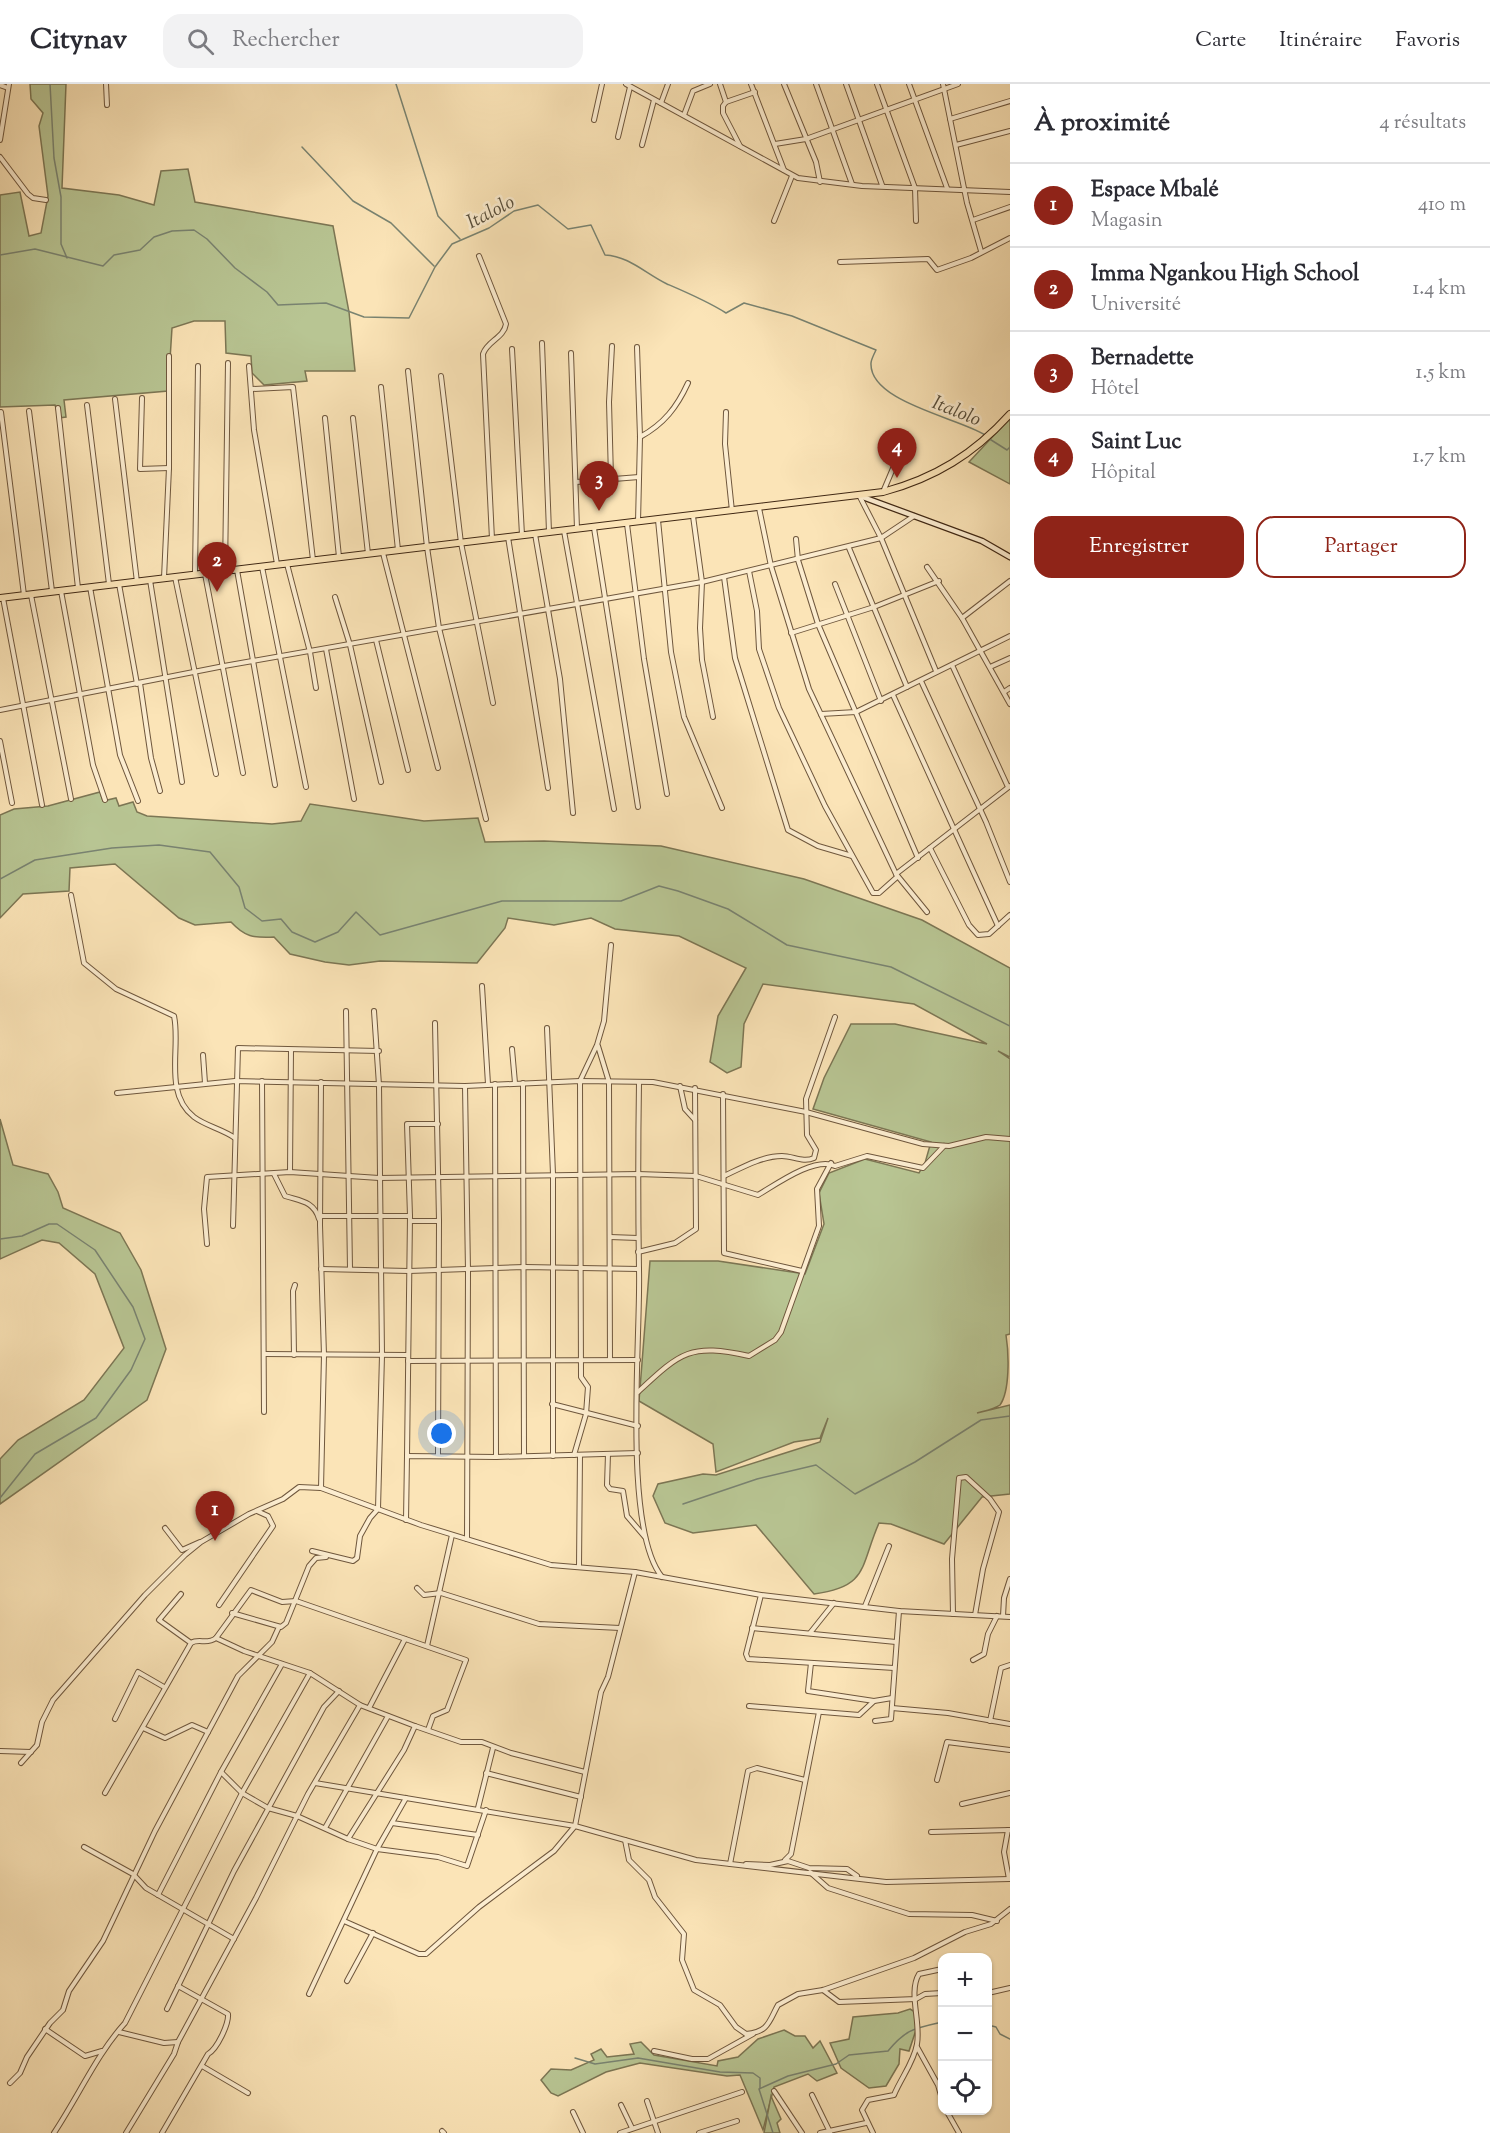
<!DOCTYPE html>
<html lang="fr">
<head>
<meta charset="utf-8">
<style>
  body { margin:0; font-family:"Sorts Mill Goudy",serif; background:#f2f2f3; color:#2b2b33 }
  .controls { position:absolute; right:18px; bottom:18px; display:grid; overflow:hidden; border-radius:12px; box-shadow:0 2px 4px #0004 }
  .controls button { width:54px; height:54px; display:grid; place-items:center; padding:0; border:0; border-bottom:2px solid #e1e1e2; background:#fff; color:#2b2b33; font:30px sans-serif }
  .you { position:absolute; left:442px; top:1350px; width:21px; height:21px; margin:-15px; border:4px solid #fff; border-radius:50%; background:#1a73e8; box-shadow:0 0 0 9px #1a73e833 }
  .badge { display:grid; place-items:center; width:39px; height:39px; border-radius:50%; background:#8f2418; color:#fff; font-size:20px; font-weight:700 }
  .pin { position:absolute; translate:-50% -50px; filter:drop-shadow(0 2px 3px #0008) }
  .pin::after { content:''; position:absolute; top:32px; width:21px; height:18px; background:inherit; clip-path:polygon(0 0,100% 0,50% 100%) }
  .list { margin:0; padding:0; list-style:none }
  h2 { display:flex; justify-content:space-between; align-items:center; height:78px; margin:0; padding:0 24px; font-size:26px }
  h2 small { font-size:20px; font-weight:400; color:#7c7c81 }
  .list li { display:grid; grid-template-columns:39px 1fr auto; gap:18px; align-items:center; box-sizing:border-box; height:84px; padding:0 24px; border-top:2px solid #e1e1e2 }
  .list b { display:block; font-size:22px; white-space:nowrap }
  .list p { margin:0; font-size:20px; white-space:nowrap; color:#7c7c81 }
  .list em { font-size:20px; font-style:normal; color:#7c7c81 }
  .actions { display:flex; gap:12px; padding:18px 24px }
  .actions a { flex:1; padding:14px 0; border:2px solid #8f2418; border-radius:18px; text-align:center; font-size:21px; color:#8f2418 }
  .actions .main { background:#8f2418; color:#fff }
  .icon { flex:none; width:33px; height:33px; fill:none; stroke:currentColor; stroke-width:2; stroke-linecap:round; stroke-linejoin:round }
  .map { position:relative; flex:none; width:1010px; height:2049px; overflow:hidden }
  header { display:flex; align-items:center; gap:36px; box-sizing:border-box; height:84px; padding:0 30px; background:#fff; border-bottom:2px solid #e1e1e2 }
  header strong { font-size:28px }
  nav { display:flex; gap:33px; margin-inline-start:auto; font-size:21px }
  .search { width:420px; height:54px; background:#f2f2f3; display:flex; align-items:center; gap:15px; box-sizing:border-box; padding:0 21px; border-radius:18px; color:#7c7c81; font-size:22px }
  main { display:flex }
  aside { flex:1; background:#fff }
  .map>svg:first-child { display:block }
  .green { fill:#b8c593; stroke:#7c7654; stroke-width:1.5 }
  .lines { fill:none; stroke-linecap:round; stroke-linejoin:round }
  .stream { stroke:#798371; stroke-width:1.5 }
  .street-casing { stroke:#6f573d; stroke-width:6 }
  .secondary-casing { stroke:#402814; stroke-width:7 }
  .highway-casing { stroke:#402814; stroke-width:8 }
  .street { stroke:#fcedd0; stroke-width:4 }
  .secondary { stroke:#fcedd0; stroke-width:4.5 }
  .highway { stroke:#fbe4b7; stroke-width:6 }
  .labels { text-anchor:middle; stroke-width:5; stroke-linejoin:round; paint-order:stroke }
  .water-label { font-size:20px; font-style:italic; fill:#584e3b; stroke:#fcedd0 }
</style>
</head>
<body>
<header>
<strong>Citynav</strong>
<div class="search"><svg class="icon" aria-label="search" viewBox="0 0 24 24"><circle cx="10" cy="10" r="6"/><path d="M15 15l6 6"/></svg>Rechercher</div>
<nav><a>Carte</a><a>Itinéraire</a><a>Favoris</a></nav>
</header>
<main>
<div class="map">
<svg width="1010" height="2049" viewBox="0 0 1010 2049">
  <rect width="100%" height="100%" fill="#fbe4b7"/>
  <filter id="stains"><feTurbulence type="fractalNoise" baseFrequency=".00333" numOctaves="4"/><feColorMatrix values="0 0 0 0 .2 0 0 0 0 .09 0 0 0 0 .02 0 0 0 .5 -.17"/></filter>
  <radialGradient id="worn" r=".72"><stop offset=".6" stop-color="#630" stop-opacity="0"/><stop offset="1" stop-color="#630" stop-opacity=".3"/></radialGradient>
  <g class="green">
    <polygon points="30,0 66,0 62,104 119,111 154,121 161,87 188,85 195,118 333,142 349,228 355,287 305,287 307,297 264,301 252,289 251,272 226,269 225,237 194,237 172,244 168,307 64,316 66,333 59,334 55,321 0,323 0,111 20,108 29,152 41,149 48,112 39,42 43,29 31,15"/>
    <polygon points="1010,334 1010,400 969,378"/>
    <path d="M100,708L103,717L116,714L119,722L133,718L137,728L147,732L272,740L301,737L310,720L424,737L478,734L485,758L544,757L661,762L804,795L922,836L1010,884V973L998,967L1010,975V1250L1006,1251C1009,1270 1010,1307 1000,1321C994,1325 984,1327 977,1329L1010,1321V1410L982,1413L944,1460L891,1440L879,1439C860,1482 869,1503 814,1510L756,1441L693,1449L665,1439L653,1412L658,1400L703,1390L716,1391L820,1358L828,1334L820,1354L794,1358L716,1388L713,1360L639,1317L650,1177H718L805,1190L824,1140L819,1109L829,1089L865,1075L919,1089L925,1079L931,1058L813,1025L824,994L851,940H895L987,960L914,920L763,900L744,940L741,983L727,989L710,978L718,932L746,884L679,852L615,845L591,834L554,841L508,834L505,844L477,879L380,877L349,881L325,878L290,870L274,853C253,854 245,853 231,838L195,841L179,834L115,780L70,784L69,807L23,810L0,834V731L14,725L48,722Z"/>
    <polygon points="0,1035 13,1081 48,1090 58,1108 63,1124 120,1149 141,1186 166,1265 147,1316 0,1420 0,1375 18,1356 84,1316 124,1264 95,1190 59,1159 42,1156 0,1175"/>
    <polygon points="910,1925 915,1928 916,1946 909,1967 900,1965 899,1980 886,2002 869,2004 841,1984 830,1959 849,1955 853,1933 898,1929"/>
    <polygon points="784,1946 795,1952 805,1952 813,1964 820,1957 837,1989 817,1997 808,1990 774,2003 763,2046 740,1991 727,1992 640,1979 606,1988 558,2012 551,2009 541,1996 551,1985 571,1986 594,1976 591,1970 601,1965 607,1973 634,1970 630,1960 641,1958 654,1971 717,1982 718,1977 738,1973 758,1955"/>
    <polygon points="771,2012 781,2035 777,2039 780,2049 764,2049"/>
  </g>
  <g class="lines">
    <g class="stream">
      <polyline points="50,0 54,74 61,113 61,160 67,174"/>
      <polyline points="396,0 438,132 460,155"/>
      <polyline points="302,63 353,117 391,139 434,182"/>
      <path d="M0,171L35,165L103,182L114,171L140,166L154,153L172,147L194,146L207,155L235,184L267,208L278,221L326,219L364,233L409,234L435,183L452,160L489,144L514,127L538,121L568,145L591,141L605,171C629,172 646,190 667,200C688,209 707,217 726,229L744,219L792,232L876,266C874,270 871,276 871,279C869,318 959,334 985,351"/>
      <polyline points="988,354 1007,366 1010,363"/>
      <polyline points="0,795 35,776 112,764 159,761 210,768 239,803 245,824 262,837 281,835 292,848 315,858 338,848 356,828 380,851 502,817 621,817 659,802 678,807 728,825 787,861 891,883 1010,942"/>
      <polyline points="0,1155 22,1152 49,1140 57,1140 95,1166 133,1223 145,1255 131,1286 96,1334 35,1370 0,1414"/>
      <polyline points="683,1420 757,1395 816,1381 855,1410 915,1378 981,1336 1010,1332"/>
      <polyline points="988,1941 996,1943 1000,1950 1010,1955"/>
      <polyline points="575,1974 595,1980 638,1974 720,1988 753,1989 760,1994 760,2004"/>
      <path d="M773,2049L759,2005L788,1992L836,1980L849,1971L888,1967C906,1945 915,1944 942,1938"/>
    </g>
    <g class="street-casing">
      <g id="street">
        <polyline points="106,0 107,21"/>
        <polyline points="626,0 798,94 862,102 1010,108"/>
        <polyline points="720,0 726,18"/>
        <polyline points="751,0 784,86"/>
        <polyline points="784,0 816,78 820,98"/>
        <polyline points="816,0 852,100"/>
        <polyline points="846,0 882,101"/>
        <polyline points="877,0 915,104 916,137"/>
        <polyline points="909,0 947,104"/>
        <polyline points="943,0 967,119 981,167"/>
        <polyline points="0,1 8,4"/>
        <polyline points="661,19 668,0"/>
        <polyline points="684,31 693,7 710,0"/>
        <polyline points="950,35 1010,17"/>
        <polyline points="594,36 602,0"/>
        <polyline points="618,53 630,3"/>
        <polyline points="0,56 9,0"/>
        <polyline points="775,60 806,55 958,0"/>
        <polyline points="642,61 654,16"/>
        <polyline points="956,61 1010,47"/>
        <polyline points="740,62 723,29 723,22 726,18 755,8"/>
        <polyline points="0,73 28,110 33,114 46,116"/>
        <polyline points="973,136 1010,123"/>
        <polyline points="774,137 792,92"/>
        <path d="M479,172L506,240C504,254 487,257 483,270L492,455"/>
        <polyline points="840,178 928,175 937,186 971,174 1010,154"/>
        <polyline points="542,259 549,448"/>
        <polyline points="637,263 640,353 638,438"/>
        <polyline points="512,265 522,451"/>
        <polyline points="571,269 577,445"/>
        <polyline points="249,282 254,346 277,480"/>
        <polyline points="408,287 427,463 439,544 486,735"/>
        <polyline points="441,292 461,459 493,619"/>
        <polyline points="381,303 398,466"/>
        <polyline points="252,305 293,303 313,476"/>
        <polyline points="142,314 140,385 169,384"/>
        <polyline points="115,315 137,498"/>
        <polyline points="87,321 109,500"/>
        <polyline points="58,324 78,504"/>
        <polyline points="29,327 52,507"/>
        <polyline points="1,328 24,511"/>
        <polyline points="726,328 725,360 732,427"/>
        <polyline points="325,334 339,473"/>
        <polyline points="353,334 368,470"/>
        <path d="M640,353C664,340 677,323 688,299"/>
        <polyline points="611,394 609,318 612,262"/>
        <polyline points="576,398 639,393"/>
        <polyline points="883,408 905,356"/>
        <polyline points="860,413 881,454 936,587"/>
        <polyline points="759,424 771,482 809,605 896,790 927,828"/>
        <polyline points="693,432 702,498 700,544 702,576 713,633"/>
        <polyline points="658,436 671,568 684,633 722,724"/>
        <polyline points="627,440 644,575 667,710"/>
        <polyline points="594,444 638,723"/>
        <polyline points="564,447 614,725"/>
        <polyline points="535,450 560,595 573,729"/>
        <polyline points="508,453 548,704"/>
        <polyline points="796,455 798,476 818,540 918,774"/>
        <polyline points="849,464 907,603"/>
        <polyline points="383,469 438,684"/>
        <polyline points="287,480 310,568 316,604"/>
        <polyline points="262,483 306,703"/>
        <polyline points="927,483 962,534 1010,620"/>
        <polyline points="237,486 275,701"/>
        <polyline points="225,487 228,279"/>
        <polyline points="749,487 757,527 759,565 779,624 825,722 873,809 879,809 897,793"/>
        <polyline points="195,490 198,282"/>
        <polyline points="205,490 243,689"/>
        <polyline points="175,493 216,690"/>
        <polyline points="724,493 735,574 788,746 818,762 852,772"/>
        <polyline points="164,494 169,384 169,272"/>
        <polyline points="150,496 182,698"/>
        <polyline points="119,500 137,600"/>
        <polyline points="835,500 881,617"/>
        <polyline points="90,503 120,671 138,717"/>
        <polyline points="61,507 93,681 105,716"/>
        <polyline points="31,511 71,715"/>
        <polyline points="335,513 350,561 381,698"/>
        <polyline points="3,514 42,721"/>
        <polyline points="962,534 1010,497"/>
        <polyline points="791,549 874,523 939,497"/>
        <polyline points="376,556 408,686"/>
        <polyline points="326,565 354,715"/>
        <polyline points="952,581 1008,703"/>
        <polyline points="990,583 1010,574"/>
        <polyline points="921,597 986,738 1010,798"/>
        <polyline points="140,599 151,674 160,707"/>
        <polyline points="1004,608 1010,604"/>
        <polyline points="893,611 998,842"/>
        <polyline points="0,626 224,582 702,498 881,454 914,432"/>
        <polyline points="821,630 856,628 1010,552"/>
        <polyline points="0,657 12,719"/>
        <polyline points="930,764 969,841 978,851 989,850 1010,831"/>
        <polyline points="896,790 1010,702"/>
        <path d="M71,811L84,879L116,905L174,932C181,963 163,1009 194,1033C206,1042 222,1045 235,1054"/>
        <polyline points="482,902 488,1000"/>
        <polyline points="346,927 350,1185"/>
        <polyline points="435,939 439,1137 438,1371"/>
        <polyline points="547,944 553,1090 553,1372"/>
        <polyline points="598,962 609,998 610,1276"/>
        <polyline points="512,965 515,999"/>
        <polyline points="203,971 205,999"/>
        <polyline points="262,997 264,1328"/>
        <polyline points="321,998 320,1141 324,1271 321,1404"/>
        <path d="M639,998C638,1061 638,1123 639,1186C641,1253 622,1444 662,1493"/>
        <polyline points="523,999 524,1372"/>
        <polyline points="495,1000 496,1373"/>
        <polyline points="465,1002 468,1187 467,1455"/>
        <polyline points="680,1002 685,1025 695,1036"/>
        <polyline points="117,1009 235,997 465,1002 580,997 653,998 806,1028 923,1060 949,1062 986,1053 1010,1055"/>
        <polyline points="723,1010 724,1169 802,1187"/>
        <polyline points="290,1088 291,966"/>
        <path d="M274,1090L285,1112C300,1117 314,1117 319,1135"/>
        <path d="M724,1092C741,1084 762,1072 782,1072C793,1072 803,1079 814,1074L816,1066L807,1051L806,1015L835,933"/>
        <polyline points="320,1132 410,1132"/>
        <polyline points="410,1137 439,1137"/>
        <polyline points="233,1142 238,964 379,967"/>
        <polyline points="610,1153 638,1154"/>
        <path d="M207,1160L204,1125L207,1093L290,1088L379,1094L638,1090L696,1092L758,1111C775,1101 815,1072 835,1082L867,1072L923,1084L944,1062"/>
        <polyline points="638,1168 675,1159 696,1145 695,1004"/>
        <polyline points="321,1185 409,1187 525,1183 639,1185"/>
        <polyline points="264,1270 408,1271"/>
        <polyline points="294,1271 293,1207 295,1201"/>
        <polyline points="408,1277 638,1276"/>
        <path d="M638,1308C681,1268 690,1259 749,1272L775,1256L781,1248L819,1142L817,1105L831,1079"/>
        <polyline points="552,1320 638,1342"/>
        <polyline points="608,1370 607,1401 610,1405 623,1407 627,1432 645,1453"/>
        <polyline points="574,1371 586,1330 588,1303 581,1293 580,997 597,961 604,937 611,861"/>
        <polyline points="407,1372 410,1132 407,1040 438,1040"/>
        <polyline points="406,1436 407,1372 496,1373 638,1369"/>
        <polyline points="165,1444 182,1466 200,1458"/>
        <polyline points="312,1467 353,1477 357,1474 360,1452 370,1434 378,1425 382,1271 379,1001 374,927"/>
        <polyline points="579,1483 580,1371"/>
        <polyline points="417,1504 424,1511 441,1509 539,1540 620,1544"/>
        <polyline points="181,1510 159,1536 191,1559"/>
        <polyline points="761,1511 746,1570 748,1575 894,1584"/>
        <polyline points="219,1521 273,1442 268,1432 257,1427"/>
        <polyline points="865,1522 889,1462"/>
        <polyline points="232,1529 281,1543 286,1539 309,1482 316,1474 326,1473"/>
        <polyline points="953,1530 952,1475 959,1394 966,1393 990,1415 999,1428 983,1485 975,1531"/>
        <polyline points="1003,1532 1004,1514 1010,1495"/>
        <polyline points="752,1544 896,1558"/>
        <polyline points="810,1549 834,1519"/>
        <polyline points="216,1554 251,1506 282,1518 296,1517 466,1576 447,1626 433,1632 428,1646"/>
        <polyline points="427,1562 452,1451"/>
        <polyline points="973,1576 984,1570 988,1550 997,1532"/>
        <polyline points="811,1579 808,1607 874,1617"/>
        <polyline points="749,1622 859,1631 874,1617 892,1614"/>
        <polyline points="369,1624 405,1555"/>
        <polyline points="892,1624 948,1629 1010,1640"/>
        <polyline points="115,1635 138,1588 164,1603"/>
        <polyline points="875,1637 891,1635 899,1527"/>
        <polyline points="990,1637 1001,1584 1010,1581"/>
        <polyline points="143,1644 165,1654 192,1641 208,1648"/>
        <polyline points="0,1667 31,1668"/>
        <polyline points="21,1679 37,1661 42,1638 53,1616 145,1511 185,1471 201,1458 249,1430 283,1415 299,1403 321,1404 421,1441 551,1481 635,1488 761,1511 899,1527 1010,1533"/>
        <polyline points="221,1688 242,1709 268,1724 297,1732 348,1755 377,1765 438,1773 467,1782 486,1726"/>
        <polyline points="486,1689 581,1713"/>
        <polyline points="937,1696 947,1658 1010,1666"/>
        <polyline points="315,1699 575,1742 696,1776 886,1798 1010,1795"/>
        <path d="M105,1709L191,1559C199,1554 207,1561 216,1554L244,1567L310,1589L360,1621L415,1642L461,1658H482L511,1669L585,1688"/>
        <polyline points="962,1720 1010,1709"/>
        <polyline points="478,1724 493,1664"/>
        <polyline points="392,1739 478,1751"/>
        <polyline points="325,1744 388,1632"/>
        <polyline points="1008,1746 1004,1768 1009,1795"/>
        <polyline points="931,1748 1010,1746"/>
        <polyline points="348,1755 404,1666 415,1642"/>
        <path d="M625,1756L629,1776L649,1796L655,1813L684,1850L682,1876L694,1906L720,1921L736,1943L746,1950C769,1948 769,1937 778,1921L798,1910L823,1906L914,1874L965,1848L991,1840L1010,1825"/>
        <polyline points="84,1763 133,1790 146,1804 234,1855"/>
        <polyline points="785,1776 791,1770 819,1628"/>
        <polyline points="730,1780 748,1687 757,1684 805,1696"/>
        <polyline points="746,1780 770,1781 788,1777 809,1784 847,1785 857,1792"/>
        <polyline points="810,1788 828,1804 909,1830 972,1831 997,1837"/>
        <polyline points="158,1811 221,1688 282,1580"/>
        <polyline points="344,1837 419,1870 426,1870 479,1823 554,1767 575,1742 601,1608 608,1593 635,1488"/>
        <polyline points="347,1897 373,1849"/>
        <polyline points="823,1906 839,1918 916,1915 925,1910 942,1909"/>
        <polyline points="988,1909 1010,1904"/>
        <polyline points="309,1910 377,1765 406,1714"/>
        <polyline points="167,1925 234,1787 324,1623 339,1607"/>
        <polyline points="45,1945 85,1972 102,1967"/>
        <polyline points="119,1948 164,1959 178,1958"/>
        <polyline points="917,1963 938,2001 942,2015"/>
        <polyline points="654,1967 692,1975 708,1975 753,1950"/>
        <polyline points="202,1982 248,2009"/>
        <polyline points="10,1999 20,1989 27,1973 50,1939 63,1926 69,1907 103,1857 155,1747 238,1592 272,1558 278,1545"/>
        <polyline points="774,2007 802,2049"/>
        <polyline points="812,2011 830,2048"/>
        <polyline points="647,2017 658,2049"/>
        <polyline points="621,2021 632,2044"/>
        <polyline points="946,2026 959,2049"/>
        <polyline points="573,2028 583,2049"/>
        <polyline points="442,2047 444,2049"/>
        <path d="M54,2049C78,2013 97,1970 125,1939L242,1709L310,1589"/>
        <polyline points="126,2049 174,1970 178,1958 256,1814 308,1710 360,1621"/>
        <path d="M162,2049L208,1970C217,1965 229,1940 228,1930L178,1902"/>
        <polyline points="620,2049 742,2008"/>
        <polyline points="699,2049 737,2037"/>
        <polyline points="820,2049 866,2039"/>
        <path d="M873,2049L862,2026L868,2016L894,2011C901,1994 914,1978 917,1960C921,1938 908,1908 919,1890L942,1885"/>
      </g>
    </g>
    <g class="secondary-casing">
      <polyline id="secondary" points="860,412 982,457 1010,473"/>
    </g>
    <g class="highway-casing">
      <path id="highway" d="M0,514L883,408C935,394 974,370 1010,330"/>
    </g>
    <use href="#street" class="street"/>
    <use href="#secondary" class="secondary"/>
    <use href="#highway" class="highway"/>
  </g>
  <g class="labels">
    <g class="water-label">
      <text transform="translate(490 127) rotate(-27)" y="7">Italolo</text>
      <text transform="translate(957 326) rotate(22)" y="7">Italolo</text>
    </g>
  </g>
  <rect width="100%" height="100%" filter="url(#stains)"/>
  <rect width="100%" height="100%" fill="url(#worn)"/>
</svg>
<div class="controls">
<button>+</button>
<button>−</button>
<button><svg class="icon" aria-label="locate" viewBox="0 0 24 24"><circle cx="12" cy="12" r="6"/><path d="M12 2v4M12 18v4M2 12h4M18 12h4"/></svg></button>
</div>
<div class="you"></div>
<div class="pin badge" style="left:215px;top:1457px">1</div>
<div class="pin badge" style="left:217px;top:508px">2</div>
<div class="pin badge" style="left:599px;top:427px">3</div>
<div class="pin badge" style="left:897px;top:394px">4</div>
</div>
<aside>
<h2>À proximité<small>4 résultats</small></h2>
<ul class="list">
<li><span class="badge">1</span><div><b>Espace Mbalé</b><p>Magasin</p></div><em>410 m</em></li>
<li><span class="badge">2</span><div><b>Imma Ngankou High School</b><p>Université</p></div><em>1.4 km</em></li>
<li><span class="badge">3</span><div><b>Bernadette</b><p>Hôtel</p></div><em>1.5 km</em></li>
<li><span class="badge">4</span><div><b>Saint Luc</b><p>Hôpital</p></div><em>1.7 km</em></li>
</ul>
<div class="actions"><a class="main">Enregistrer</a><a>Partager</a></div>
</aside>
</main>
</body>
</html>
